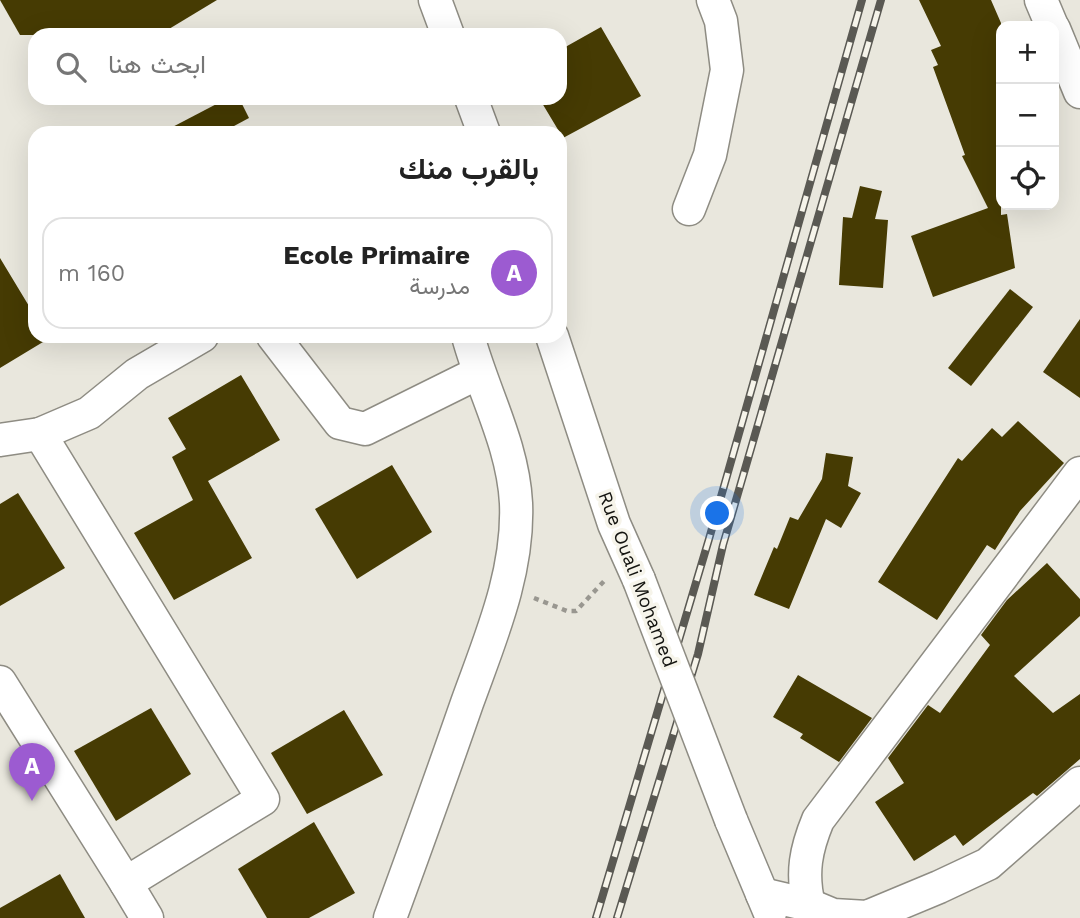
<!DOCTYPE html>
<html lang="ar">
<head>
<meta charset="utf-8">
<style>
  body { margin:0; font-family:"Work Sans",Vazirmatn,sans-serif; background:#f2f2f2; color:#222; direction:rtl }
  .controls { position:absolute; right:21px; top:21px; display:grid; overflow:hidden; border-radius:14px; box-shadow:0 7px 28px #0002 }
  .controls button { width:63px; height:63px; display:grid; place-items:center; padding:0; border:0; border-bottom:2px solid #e0e0e0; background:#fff; color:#222; font:35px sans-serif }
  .you { position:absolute; left:718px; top:514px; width:24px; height:24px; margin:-18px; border:5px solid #fff; border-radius:50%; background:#1a73e8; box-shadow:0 0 0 10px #1a73e833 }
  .badge { display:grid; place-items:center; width:46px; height:46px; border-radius:50%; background:#9c5bd1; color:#fff; font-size:23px; font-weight:700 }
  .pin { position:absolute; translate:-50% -58px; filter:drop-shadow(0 2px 4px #0008) }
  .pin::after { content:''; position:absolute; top:37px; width:24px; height:21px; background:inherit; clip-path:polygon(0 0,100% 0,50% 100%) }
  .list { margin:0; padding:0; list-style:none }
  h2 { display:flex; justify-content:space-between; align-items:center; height:91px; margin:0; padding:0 28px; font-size:30px }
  h2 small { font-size:23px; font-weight:400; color:#767676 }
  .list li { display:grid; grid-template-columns:46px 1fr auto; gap:21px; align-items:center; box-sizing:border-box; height:112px; margin:0 14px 14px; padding:0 14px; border:2px solid #e0e0e0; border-radius:21px }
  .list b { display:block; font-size:26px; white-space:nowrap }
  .list p { margin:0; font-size:23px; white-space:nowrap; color:#767676 }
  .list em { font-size:23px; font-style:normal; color:#767676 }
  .icon { flex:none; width:38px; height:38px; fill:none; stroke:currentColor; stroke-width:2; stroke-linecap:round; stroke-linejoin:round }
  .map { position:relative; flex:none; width:1080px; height:918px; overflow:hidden; direction:ltr }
  .search { position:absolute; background:#fff; box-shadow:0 7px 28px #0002; left:28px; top:28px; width:539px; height:77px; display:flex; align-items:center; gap:18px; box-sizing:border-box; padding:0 24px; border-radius:21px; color:#767676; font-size:26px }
  .panel { position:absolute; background:#fff; box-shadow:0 7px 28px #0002; left:28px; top:126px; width:539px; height:217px; border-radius:21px; direction:rtl }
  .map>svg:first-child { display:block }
  .building { fill:#463b03 }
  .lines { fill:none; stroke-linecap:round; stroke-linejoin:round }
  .minor-casing { stroke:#8e8c83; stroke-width:35 }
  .path { stroke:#999790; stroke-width:4.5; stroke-dasharray:5 5; stroke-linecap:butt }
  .minor { stroke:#fff; stroke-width:32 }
  .rail-casing { stroke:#5a5953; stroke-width:8 }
  .rail { stroke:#f6f4ea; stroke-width:5; stroke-dasharray:16; stroke-linecap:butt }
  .minor-bridge-casing { stroke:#8e8c83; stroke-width:35; stroke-linecap:butt }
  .minor-bridge { stroke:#fff; stroke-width:32 }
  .labels { text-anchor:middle; stroke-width:7; stroke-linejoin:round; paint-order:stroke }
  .street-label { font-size:19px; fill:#141410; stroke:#f6f4ea }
</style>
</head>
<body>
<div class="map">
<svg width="1080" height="918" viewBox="0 0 1080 918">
  <rect width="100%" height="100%" fill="#e9e7dd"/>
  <g class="building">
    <polygon points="0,0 217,0 159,35 20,35"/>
    <polygon points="919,0 991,0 1001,23 1001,215 1007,214 1015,268 933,297 911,236 988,208 962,156 965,155 933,67 938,65 931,50 941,46"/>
    <polygon points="601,27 641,96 563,138 539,98 560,98 560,50"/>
    <polygon points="228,98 239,98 249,118 221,133 161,133"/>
    <polygon points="860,186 882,191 875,219 888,220 883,288 839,285 843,217 852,218"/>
    <polygon points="0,258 35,316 35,336 39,336 43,342 0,368"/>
    <polygon points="1010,289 1033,307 971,386 948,368"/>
    <polygon points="1080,319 1080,398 1043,372"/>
    <polygon points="241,375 280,440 208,481 252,558 174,600 134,533 193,500 172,457 186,449 168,418"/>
    <polygon points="1018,421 1064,463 1020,511 995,550 987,545 937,620 878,582 958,458 962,461 992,428 1002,437"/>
    <polygon points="826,453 853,457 848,486 861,493 841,528 826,519 789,609 754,595 774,547 777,549 790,517 798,520 822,479"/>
    <polygon points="392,465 432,532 357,579 315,509"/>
    <polygon points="18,493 65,568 0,606 0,504"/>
    <polygon points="1047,563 1080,599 1080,616 1014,676 1053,713 1080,694 1080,759 1037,796 1033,793 963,846 955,835 914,861 875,802 904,783 888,758 928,705 940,713 990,645 981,635 1007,600"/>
    <polygon points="798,675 872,718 839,762 800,738 803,734 773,717"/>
    <polygon points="151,708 191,774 116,821 74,751"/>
    <polygon points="344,710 383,775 307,814 271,753"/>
    <polygon points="314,822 355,893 309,918 267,918 238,869"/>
    <polygon points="60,874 85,918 0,918 0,908"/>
  </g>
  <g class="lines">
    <g class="minor-casing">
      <g id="minor">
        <polyline points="435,0 448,35"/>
        <polyline points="1041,0 1052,26"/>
        <polyline points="1054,29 1080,92"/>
        <polyline points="471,98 484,133"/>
        <polyline points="689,209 710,155 727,70 721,21 713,0"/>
        <polyline points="273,336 340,423 365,429 478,373"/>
        <polyline points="552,336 614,524 639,580"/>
        <polyline points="0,440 40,434 89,413 137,374 202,336"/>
        <polyline points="0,682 126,883 263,799 40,434"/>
        <polyline points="731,820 770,913"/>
        <polyline points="126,883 147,918"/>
        <polyline points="762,894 809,905 833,915 867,917 939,887 988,864 1080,783"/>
        <path d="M809,905C801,873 806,849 818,820L1080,473"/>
        <path d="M390,918C416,847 442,775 467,703C490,639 519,573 516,503C513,444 483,392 468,336"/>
      </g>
    </g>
    <polyline class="path" points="534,598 567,611 576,611 606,579"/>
    <use href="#minor" class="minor"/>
    <g class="rail-casing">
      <g id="rail">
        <polyline points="596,918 709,539 862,0"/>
        <polyline points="617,918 698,654 723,545 881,0"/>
      </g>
    </g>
    <use href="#rail" class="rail"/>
    <g class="minor-bridge-casing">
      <polyline id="minor-bridge" points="639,580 731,820"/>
    </g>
    <use href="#minor-bridge" class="minor-bridge"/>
  </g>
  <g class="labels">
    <g class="street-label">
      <text transform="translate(638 579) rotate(69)" y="7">Rue Ouali Mohamed</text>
    </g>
  </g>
</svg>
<div class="controls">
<button>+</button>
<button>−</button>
<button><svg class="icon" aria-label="locate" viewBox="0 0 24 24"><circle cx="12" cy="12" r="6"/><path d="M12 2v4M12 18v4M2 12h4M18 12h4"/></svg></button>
</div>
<div class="you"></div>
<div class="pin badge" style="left:32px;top:801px">A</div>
<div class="search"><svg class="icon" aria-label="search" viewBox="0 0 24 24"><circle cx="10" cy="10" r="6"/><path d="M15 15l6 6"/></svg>ابحث هنا</div>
<section class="panel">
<h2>بالقرب منك<small></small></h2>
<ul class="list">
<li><span class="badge">A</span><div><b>Ecole Primaire</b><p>مدرسة</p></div><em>160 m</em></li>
</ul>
</section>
</div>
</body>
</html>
